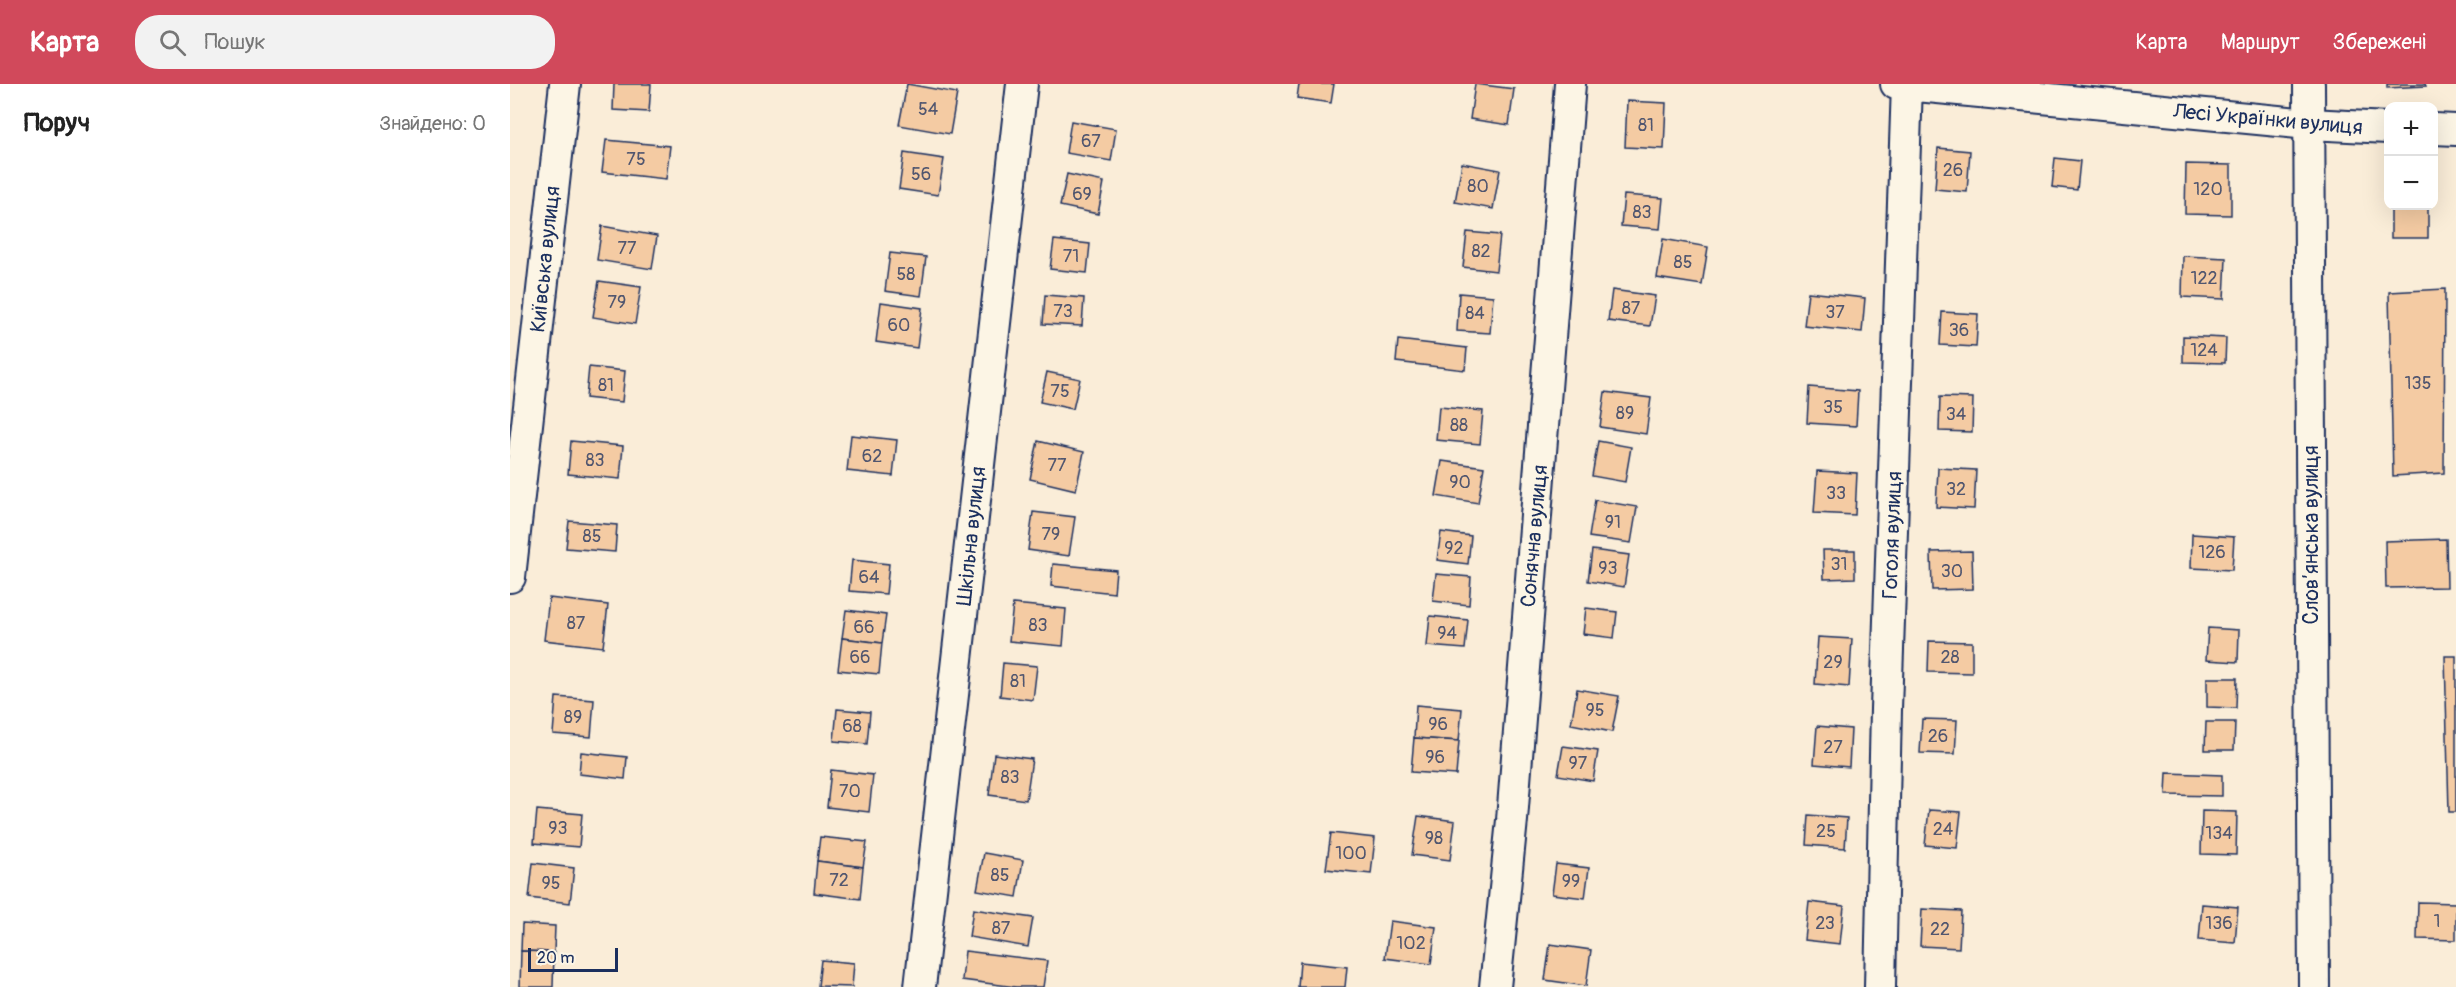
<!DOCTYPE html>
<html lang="uk">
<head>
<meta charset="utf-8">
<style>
  body { margin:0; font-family:Pangolin,sans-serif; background:#f2f2f2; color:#222 }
  .controls { position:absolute; right:18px; top:18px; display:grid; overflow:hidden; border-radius:12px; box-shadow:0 6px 24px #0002 }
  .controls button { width:54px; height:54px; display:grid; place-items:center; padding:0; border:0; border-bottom:2px solid #e0e0e0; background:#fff; color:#222; font:30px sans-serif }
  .scale { position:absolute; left:18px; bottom:15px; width:90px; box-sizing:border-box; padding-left:6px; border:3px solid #1b2f5e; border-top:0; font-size:16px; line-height:21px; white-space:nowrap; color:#1b2f5e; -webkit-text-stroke:4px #fcf5e5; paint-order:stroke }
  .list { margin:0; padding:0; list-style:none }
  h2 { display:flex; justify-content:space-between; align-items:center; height:78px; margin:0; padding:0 24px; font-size:26px }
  h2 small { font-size:20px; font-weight:400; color:#767676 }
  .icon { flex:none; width:33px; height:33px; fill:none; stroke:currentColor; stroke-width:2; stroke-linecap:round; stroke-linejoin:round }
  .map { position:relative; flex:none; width:1946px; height:903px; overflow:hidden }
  header { display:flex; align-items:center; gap:36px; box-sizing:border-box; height:84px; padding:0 30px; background:#d1495b; color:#fff }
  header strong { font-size:28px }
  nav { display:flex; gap:33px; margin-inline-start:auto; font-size:21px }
  .search { width:420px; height:54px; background:#f2f2f2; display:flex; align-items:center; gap:15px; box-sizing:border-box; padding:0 21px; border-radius:24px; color:#767676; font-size:22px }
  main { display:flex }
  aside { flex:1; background:#fff }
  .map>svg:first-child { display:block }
  .building { fill:#f4cba3; stroke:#1b2f5e; stroke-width:1.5 }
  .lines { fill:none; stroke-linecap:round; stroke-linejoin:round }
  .minor-casing { stroke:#1b2f5e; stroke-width:34 }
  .minor { stroke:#fcf5e5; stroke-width:30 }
  .labels { text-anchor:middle; stroke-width:6; stroke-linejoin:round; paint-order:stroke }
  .number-label { font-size:18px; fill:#51566f }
  .street-label { font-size:21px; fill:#1b2f5e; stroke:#fcf5e5 }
</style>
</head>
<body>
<header>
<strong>Карта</strong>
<div class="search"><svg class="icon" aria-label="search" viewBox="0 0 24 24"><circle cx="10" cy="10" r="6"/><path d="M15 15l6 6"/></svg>Пошук</div>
<nav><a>Карта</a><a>Маршрут</a><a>Збережені</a></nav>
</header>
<main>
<aside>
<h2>Поруч<small>Знайдено: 0</small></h2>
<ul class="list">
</ul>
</aside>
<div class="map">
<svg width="1946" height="903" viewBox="0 0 1946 903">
  <rect width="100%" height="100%" fill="#faedd8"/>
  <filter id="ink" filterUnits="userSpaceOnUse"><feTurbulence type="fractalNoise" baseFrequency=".0167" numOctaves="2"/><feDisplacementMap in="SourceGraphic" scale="12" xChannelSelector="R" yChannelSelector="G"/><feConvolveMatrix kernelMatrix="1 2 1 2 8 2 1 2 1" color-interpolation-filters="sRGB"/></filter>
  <g filter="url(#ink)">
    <g class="building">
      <polygon points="104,0 141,0 139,28 103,26"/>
      <polygon points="397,0 447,9 440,50 389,41"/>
      <polygon points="789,0 824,0 821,19 787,14"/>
      <polygon points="965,0 1004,5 999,41 960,35"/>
      <polygon points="1877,0 1915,0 1916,2 1877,4"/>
      <polygon points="1117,17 1156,19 1154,65 1115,63"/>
      <polygon points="561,37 606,45 601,77 556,69"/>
      <polygon points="96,56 160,62 156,95 92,88"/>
      <polygon points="1428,64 1460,67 1457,108 1425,105"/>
      <polygon points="394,69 434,75 428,111 389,105"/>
      <polygon points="1545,74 1570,77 1567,106 1542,103"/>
      <polygon points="952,79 990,86 983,125 945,118"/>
      <polygon points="1676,80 1721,81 1721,131 1675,130"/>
      <polygon points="557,90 594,98 588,130 550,122"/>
      <polygon points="1114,111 1153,114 1150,145 1111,142"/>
      <rect x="1881" y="122" width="37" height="32"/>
      <polygon points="92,142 147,152 142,185 87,176"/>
      <polygon points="957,148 990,151 986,187 953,183"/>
      <polygon points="1153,155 1198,163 1192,201 1147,194"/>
      <polygon points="544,156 580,160 577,189 540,185"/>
      <polygon points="380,169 416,173 411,212 375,207"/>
      <polygon points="1673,172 1716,174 1714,215 1672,213"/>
      <polygon points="89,197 131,203 125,240 83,233"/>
      <polygon points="1935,205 1934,389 1883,392 1879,208"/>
      <polygon points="1102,206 1145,212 1140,242 1098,237"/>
      <polygon points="1298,208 1355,214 1352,248 1294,242"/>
      <polygon points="949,209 983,212 980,249 947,247"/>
      <polygon points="535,211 574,214 572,242 533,240"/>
      <polygon points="371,218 412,224 407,264 366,258"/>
      <polygon points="1432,228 1468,230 1466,263 1430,261"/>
      <polygon points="1673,252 1716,254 1715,279 1673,278"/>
      <polygon points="888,256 957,264 955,286 886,278"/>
      <polygon points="79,283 115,287 112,318 76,314"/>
      <polygon points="537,288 570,295 563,325 530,318"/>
      <polygon points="1299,303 1348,307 1346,342 1297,339"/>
      <polygon points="1095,308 1141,314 1136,350 1090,343"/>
      <polygon points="1430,313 1463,314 1462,348 1429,347"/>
      <polygon points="929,323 973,327 970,360 926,356"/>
      <polygon points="341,351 387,356 383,392 337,387"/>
      <polygon points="61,357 113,362 110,395 58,390"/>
      <polygon points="528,357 574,368 566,406 520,395"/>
      <polygon points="1088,357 1121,363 1115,398 1082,392"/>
      <polygon points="932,377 974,383 968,419 926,412"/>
      <polygon points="1428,384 1466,386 1464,425 1426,423"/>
      <polygon points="1307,387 1347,389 1345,431 1304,429"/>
      <polygon points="1085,416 1127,423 1121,459 1079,453"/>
      <polygon points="523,428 565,433 559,472 518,466"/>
      <polygon points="59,437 107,441 105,468 56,464"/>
      <polygon points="931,448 961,452 958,480 927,476"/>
      <polygon points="1682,450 1724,453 1722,486 1681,484"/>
      <polygon points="1936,455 1937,503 1876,504 1875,457"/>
      <polygon points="1082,466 1119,471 1114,503 1078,497"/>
      <polygon points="1313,466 1345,466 1345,494 1314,495"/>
      <polygon points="1462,467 1463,505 1422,506 1421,468"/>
      <polygon points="342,476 379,480 376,510 339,507"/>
      <polygon points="543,480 606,486 604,509 541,502"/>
      <polygon points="926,490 961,493 959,521 923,517"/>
      <polygon points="39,514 98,521 93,563 34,556"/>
      <polygon points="503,520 556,525 553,562 499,557"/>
      <polygon points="1076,524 1107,528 1104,554 1073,550"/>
      <polygon points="336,526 376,531 372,559 332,554"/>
      <polygon points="920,532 958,536 955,565 917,562"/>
      <polygon points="1698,544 1729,546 1728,578 1696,576"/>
      <polygon points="1308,553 1342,555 1339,603 1305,600"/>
      <polygon points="332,554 372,559 369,590 328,586"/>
      <polygon points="1419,557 1462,558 1462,589 1418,588"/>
      <polygon points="1935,572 1946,572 1946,728 1939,728"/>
      <polygon points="493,579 527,582 523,616 490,612"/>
      <polygon points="1697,594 1727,594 1726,624 1697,623"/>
      <polygon points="1067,605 1109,612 1102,648 1061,640"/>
      <polygon points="46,613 84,616 81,653 43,650"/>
      <polygon points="906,621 952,625 949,657 904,654"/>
      <polygon points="327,625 360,628 357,660 324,657"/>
      <polygon points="1412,635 1447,636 1445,670 1410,669"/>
      <polygon points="1696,638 1725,638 1724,666 1695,666"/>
      <polygon points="1307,642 1341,645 1339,683 1304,680"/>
      <polygon points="904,654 949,657 946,691 901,688"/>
      <polygon points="1053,662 1088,667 1083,697 1048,691"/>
      <polygon points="71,668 117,673 115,695 69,690"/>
      <polygon points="484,670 522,675 516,716 479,711"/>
      <polygon points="321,686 363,691 359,728 317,723"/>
      <polygon points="1657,689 1712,691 1712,712 1656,711"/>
      <polygon points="27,726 72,730 69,763 24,759"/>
      <polygon points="1419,726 1451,728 1447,764 1415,761"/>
      <polygon points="1692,727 1727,728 1726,771 1691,770"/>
      <polygon points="1298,731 1337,734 1335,764 1296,761"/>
      <polygon points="908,732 945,737 940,776 902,771"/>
      <polygon points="821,749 865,754 861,790 816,785"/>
      <polygon points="310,753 357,758 353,783 307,777"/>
      <polygon points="474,769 513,776 507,813 467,806"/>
      <polygon points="307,777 353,783 350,815 304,809"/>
      <polygon points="23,779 64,784 60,819 19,814"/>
      <polygon points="1046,780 1079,784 1075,814 1042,810"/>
      <polygon points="1299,818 1334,822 1330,860 1295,856"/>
      <polygon points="1908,818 1946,819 1946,856 1907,855"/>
      <polygon points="1692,820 1728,823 1725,859 1689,856"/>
      <polygon points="463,825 523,834 518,863 459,853"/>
      <polygon points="1412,825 1451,827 1449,864 1410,862"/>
      <polygon points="880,837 926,843 921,880 875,874"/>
      <polygon points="12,840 45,842 44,868 11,867"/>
      <polygon points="1040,860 1081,866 1076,902 1035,896"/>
      <polygon points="11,867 44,868 43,903 10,903"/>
      <polygon points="455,867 537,877 533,903 506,903 452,896"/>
      <polygon points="311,876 344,879 342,903 308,902"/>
      <polygon points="790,878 837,883 835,903 788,903"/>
    </g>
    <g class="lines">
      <g class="minor-casing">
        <g id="minor">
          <polyline points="1386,0 1799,40 1878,44"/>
          <polyline points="1799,0 1804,903"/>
          <polyline points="1924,45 1946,46"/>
          <polyline points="0,493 55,0"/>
          <polyline points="410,903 512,0"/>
          <polyline points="985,903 1002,736 1060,0"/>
          <polyline points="1370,903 1376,625 1397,0"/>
        </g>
      </g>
      <use href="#minor" class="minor"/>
    </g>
  </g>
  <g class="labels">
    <g class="number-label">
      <text x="418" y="31">54</text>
      <text x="1136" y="47">81</text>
      <text x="581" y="63">67</text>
      <text x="126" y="81">75</text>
      <text x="1443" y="92">26</text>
      <text x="411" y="96">56</text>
      <text x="968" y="108">80</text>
      <text x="1698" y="111">120</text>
      <text x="572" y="116">69</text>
      <text x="1132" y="134">83</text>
      <text x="117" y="170">77</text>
      <text x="971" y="173">82</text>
      <text x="561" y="178">71</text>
      <text x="1173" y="184">85</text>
      <text x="396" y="196">58</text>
      <text x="1694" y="200">122</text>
      <text x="107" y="224">79</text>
      <text x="1121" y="230">87</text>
      <text x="553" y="233">73</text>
      <text x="1325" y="234">37</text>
      <text x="965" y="235">84</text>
      <text x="389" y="247">60</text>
      <text x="1449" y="252">36</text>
      <text x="1694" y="272">124</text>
      <text x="1908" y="305">135</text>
      <text x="96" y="307">81</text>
      <text x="550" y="313">75</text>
      <text x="1323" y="329">35</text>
      <text x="1115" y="335">89</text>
      <text x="1446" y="336">34</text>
      <text x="949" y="347">88</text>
      <text x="362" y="378">62</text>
      <text x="85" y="382">83</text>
      <text x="547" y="387">77</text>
      <text x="950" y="404">90</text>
      <text x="1446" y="411">32</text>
      <text x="1326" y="415">33</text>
      <text x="1103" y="444">91</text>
      <text x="541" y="456">79</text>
      <text x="82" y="458">85</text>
      <text x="944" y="470">92</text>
      <text x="1702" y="474">126</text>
      <text x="1329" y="486">31</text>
      <text x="1098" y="490">93</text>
      <text x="1442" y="493">30</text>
      <text x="359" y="499">64</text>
      <text x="66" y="545">87</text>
      <text x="528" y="547">83</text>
      <text x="354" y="549">66</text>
      <text x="937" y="555">94</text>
      <text x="350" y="579">66</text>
      <text x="1440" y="579">28</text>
      <text x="1323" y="584">29</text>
      <text x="508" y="603">81</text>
      <text x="1085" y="632">95</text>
      <text x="63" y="639">89</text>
      <text x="928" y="646">96</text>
      <text x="342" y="648">68</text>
      <text x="1428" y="658">26</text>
      <text x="1323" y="669">27</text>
      <text x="925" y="679">96</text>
      <text x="1068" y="685">97</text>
      <text x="500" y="699">83</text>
      <text x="340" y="713">70</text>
      <text x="48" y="750">93</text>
      <text x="1433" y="751">24</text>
      <text x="1316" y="753">25</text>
      <text x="1709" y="755">134</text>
      <text x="924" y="760">98</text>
      <text x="841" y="775">100</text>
      <text x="490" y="797">85</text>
      <text x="329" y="802">72</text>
      <text x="1061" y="803">99</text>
      <text x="41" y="805">95</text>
      <text x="1927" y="843">1</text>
      <text x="1315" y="845">23</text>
      <text x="1709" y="845">136</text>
      <text x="491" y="850">87</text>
      <text x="1430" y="851">22</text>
      <text x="901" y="865">102</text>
    </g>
    <g class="street-label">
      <text transform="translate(1758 35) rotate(5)" y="7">Лесі Українки вулиця</text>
      <text transform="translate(35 175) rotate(-84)" y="7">Київська вулиця</text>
      <text transform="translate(1382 451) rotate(-88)" y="7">Гоголя вулиця</text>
      <text transform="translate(1801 451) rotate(-90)" y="7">Слов’янська вулиця</text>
      <text transform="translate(461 452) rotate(-84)" y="7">Шкільна вулиця</text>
      <text transform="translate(1024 452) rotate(-85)" y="7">Сонячна вулиця</text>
    </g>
  </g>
</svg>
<div class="controls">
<button>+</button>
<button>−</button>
</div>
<div class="scale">20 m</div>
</div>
</main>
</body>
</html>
